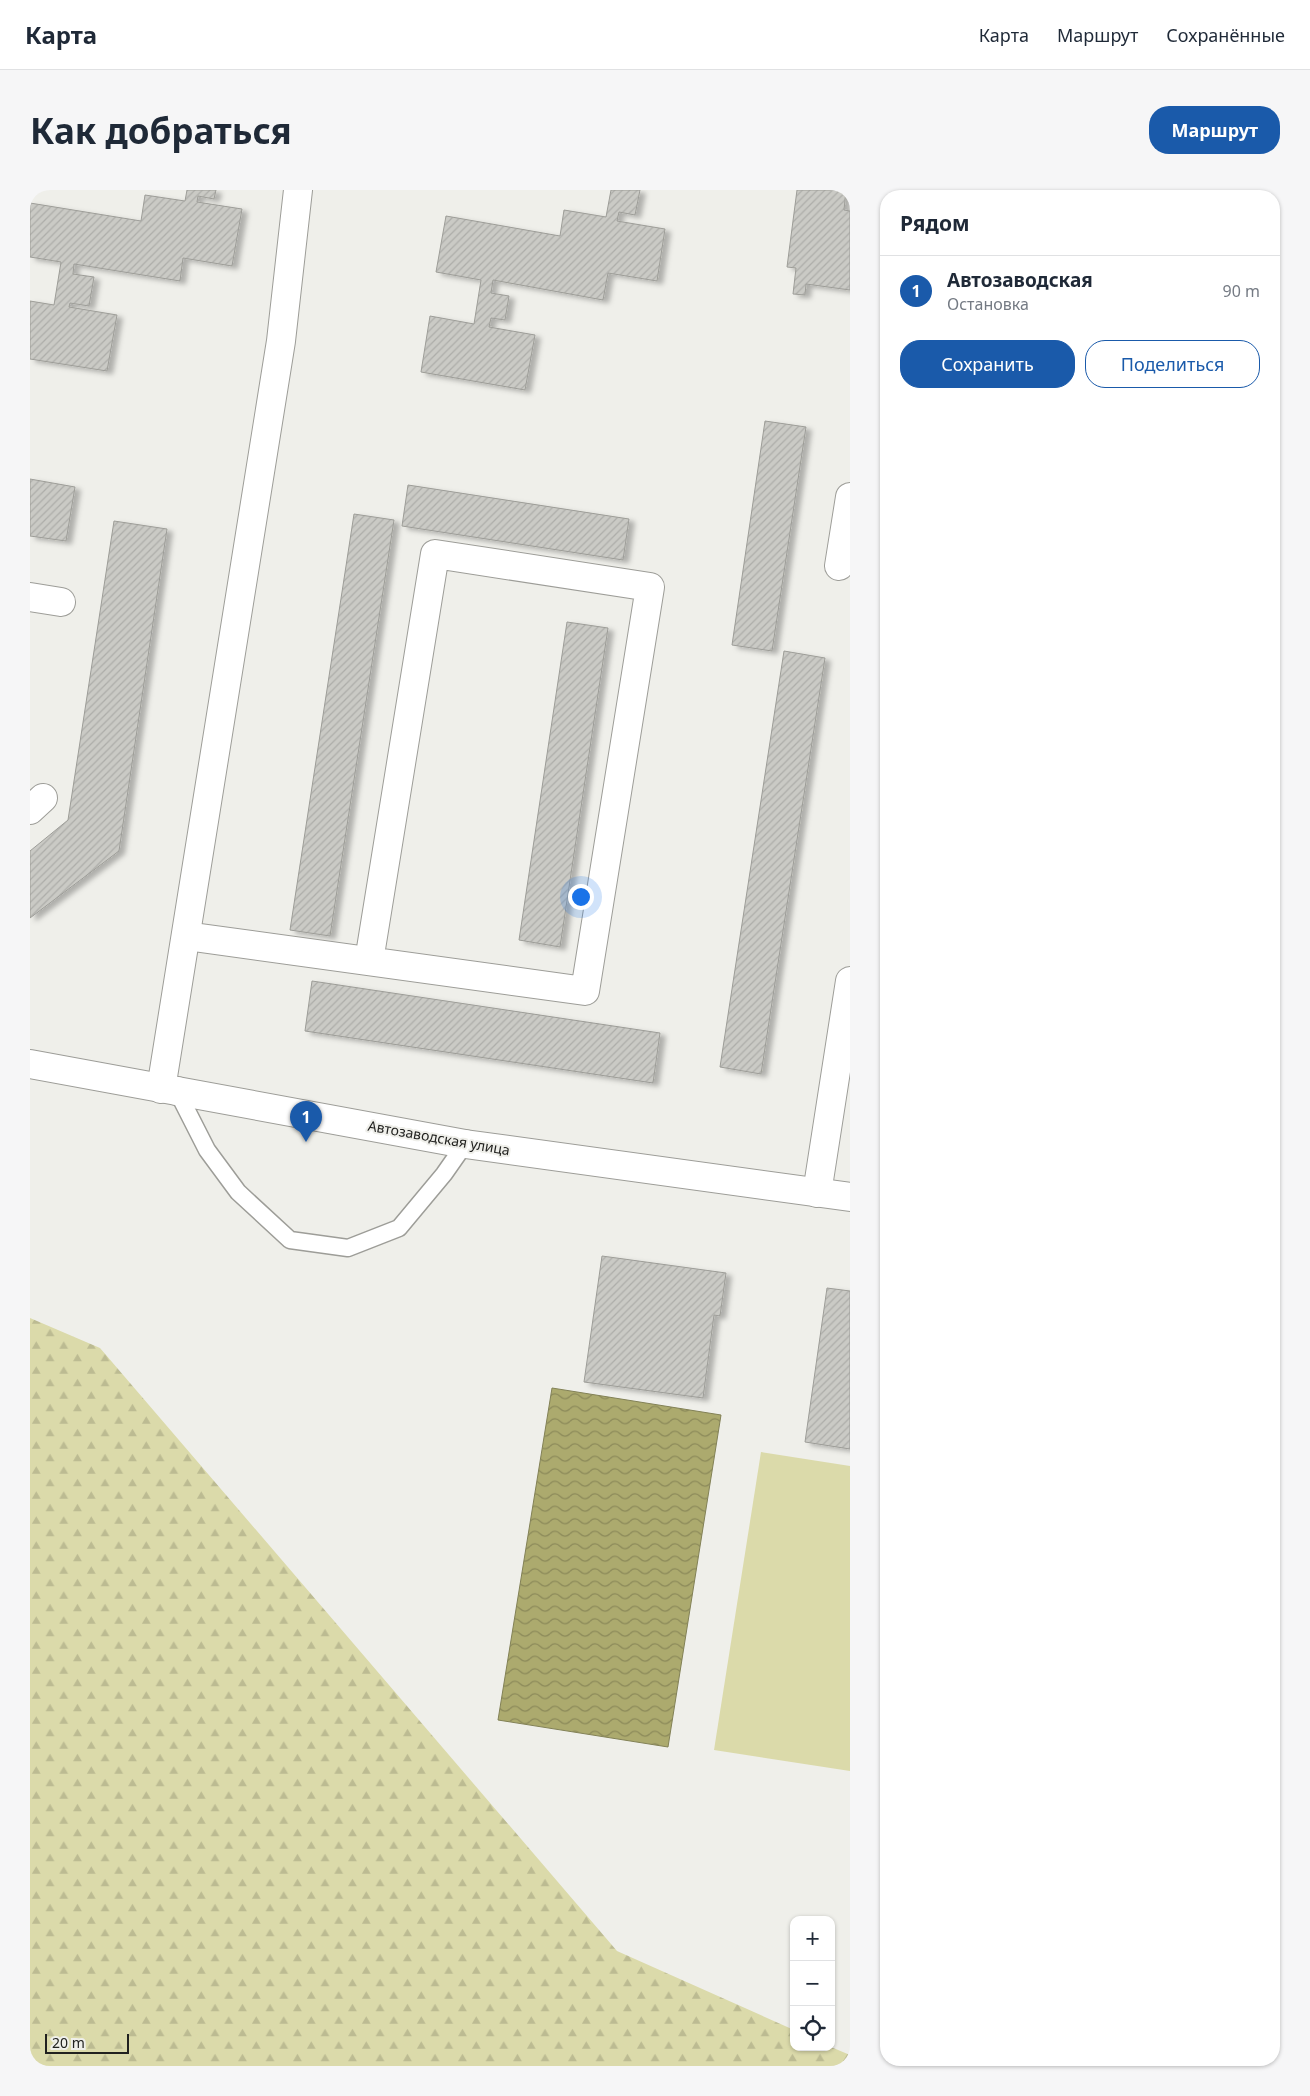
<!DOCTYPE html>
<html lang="ru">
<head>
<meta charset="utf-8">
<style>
  body { margin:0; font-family:"Noto Sans",sans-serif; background:#f6f6f7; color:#1f2937 }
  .controls { position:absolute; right:15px; bottom:15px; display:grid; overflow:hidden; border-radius:10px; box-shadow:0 1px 4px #0004 }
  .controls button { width:45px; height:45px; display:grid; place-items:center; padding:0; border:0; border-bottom:1px solid #e0e1e3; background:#fff; color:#1f2937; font:25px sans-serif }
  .scale { position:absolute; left:15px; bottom:12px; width:84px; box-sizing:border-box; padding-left:5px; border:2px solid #21211f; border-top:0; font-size:14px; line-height:18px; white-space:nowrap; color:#21211f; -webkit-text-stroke:4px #efefea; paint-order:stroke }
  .you { position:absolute; left:550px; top:706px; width:18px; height:18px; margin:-12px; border:4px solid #fff; border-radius:50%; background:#1a73e8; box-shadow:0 0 0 8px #1a73e833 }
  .badge { display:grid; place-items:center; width:32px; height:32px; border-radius:50%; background:#1a5aaa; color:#fff; font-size:16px; font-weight:700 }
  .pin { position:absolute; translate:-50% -41px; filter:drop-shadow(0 1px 2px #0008) }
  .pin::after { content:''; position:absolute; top:26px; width:18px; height:15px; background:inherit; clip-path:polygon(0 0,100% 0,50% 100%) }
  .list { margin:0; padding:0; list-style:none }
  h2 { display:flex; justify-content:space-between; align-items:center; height:65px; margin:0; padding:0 20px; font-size:21px }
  h2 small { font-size:16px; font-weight:400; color:#747a83 }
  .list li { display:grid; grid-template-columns:32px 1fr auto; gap:15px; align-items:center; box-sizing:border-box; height:70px; padding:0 20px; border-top:1px solid #e0e1e3 }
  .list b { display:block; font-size:19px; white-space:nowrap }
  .list p { margin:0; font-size:16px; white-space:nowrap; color:#747a83 }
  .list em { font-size:16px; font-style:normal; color:#747a83 }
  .actions { display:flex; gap:10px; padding:15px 20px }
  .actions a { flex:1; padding:11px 0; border:1px solid #1a5aaa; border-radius:20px; text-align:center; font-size:18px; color:#1a5aaa }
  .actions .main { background:#1a5aaa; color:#fff }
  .icon { flex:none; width:28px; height:28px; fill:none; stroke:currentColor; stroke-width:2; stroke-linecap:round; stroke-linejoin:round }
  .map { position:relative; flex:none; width:820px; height:1876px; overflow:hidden; border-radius:20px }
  header { display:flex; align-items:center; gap:30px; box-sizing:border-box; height:70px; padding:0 25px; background:#fff; border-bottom:1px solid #e0e1e3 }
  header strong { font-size:24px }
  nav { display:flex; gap:28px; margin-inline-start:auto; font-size:18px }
  .intro { display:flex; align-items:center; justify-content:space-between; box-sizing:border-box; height:120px; padding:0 30px }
  h1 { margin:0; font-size:35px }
  .button { padding:12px 22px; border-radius:20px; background:#1a5aaa; color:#fff; font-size:18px; font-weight:700 }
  main { display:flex; gap:30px; padding:0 30px }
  aside { flex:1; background:#fff; border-radius:20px; box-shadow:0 1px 4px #0004 }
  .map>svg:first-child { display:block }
  .green { fill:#dbdaaa }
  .forest { fill:url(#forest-firs) }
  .water { fill:url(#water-waves); stroke:#828156 }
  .building { fill:url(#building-hatch); stroke:#9d9d98; filter:url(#shadow) }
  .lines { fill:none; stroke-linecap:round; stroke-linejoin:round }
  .lane-casing { stroke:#9d9d98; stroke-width:19 }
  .street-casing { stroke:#9d9d98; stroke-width:30 }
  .secondary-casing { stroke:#9d9d98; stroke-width:30 }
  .lane { stroke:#fff; stroke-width:16 }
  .street { stroke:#fff; stroke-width:28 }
  .secondary { stroke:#fff; stroke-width:28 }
  .labels { text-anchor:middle; stroke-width:4; stroke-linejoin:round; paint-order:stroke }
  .street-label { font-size:14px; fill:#21211f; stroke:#efefea }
</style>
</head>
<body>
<header>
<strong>Карта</strong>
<nav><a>Карта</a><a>Маршрут</a><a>Сохранённые</a></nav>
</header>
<div class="intro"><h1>Как добраться</h1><a class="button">Маршрут</a></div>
<main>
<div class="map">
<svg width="820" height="1876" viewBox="0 0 820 1876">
  <defs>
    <pattern id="forest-firs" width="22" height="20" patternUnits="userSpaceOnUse" patternTransform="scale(1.25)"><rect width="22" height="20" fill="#dbdaaa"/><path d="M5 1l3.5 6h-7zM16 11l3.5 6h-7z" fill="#bcbb92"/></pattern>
    <pattern id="water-waves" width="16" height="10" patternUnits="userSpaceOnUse" patternTransform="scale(1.25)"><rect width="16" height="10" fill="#acaa6e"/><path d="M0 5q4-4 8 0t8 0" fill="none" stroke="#8c8a5a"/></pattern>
    <pattern id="building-hatch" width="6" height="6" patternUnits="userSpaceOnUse" patternTransform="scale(1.25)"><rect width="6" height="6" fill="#cacac5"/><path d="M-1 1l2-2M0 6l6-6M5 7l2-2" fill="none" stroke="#adada9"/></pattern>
    <filter id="shadow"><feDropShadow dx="5.5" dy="3" stdDeviation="2.5" flood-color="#0004"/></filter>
  </defs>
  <rect width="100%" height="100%" fill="#efefea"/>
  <polygon class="green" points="731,1262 820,1276 820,1581 684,1560"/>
  <polygon class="forest" points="0,1128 70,1158 587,1761 764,1840 764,1857 801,1857 820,1865 820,1876 0,1876"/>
  <polygon class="water" points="522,1198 691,1225 638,1557 468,1530"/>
  <g class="building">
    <polygon points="157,0 186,0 184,9 168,6 167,12 212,19 202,76 153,68 150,91 44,74 43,84 64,87 59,116 40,113 39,117 87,125 77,181 0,169 0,111 24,115 31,72 0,67 0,13 111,31 115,5 155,11"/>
    <polygon points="581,0 610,0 605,25 589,22 587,31 635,39 627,91 578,83 573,110 463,90 461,103 479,106 475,130 461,128 459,137 505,145 495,200 391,182 400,126 444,134 451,90 406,82 416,26 530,46 534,20 576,27"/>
    <polygon points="767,0 816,0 814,20 820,21 820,100 776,94 775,105 763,104 766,78 757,77"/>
    <polygon points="735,231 776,237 742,461 702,455"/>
    <polygon points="0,289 45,297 36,351 0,346"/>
    <polygon points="378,295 599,329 593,370 372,336"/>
    <polygon points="324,324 364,330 300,746 260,740"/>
    <polygon points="84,331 137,339 89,661 0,728 0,661 38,630"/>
    <polygon points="537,432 578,438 530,757 489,750"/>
    <polygon points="754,461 795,468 731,884 690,877"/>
    <polygon points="282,791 630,843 623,893 275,841"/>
    <polygon points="572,1066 696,1083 690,1126 684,1125 673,1208 554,1192"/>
    <polygon points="797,1098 820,1101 820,1259 775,1252"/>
  </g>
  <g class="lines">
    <g class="lane-casing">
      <polyline id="lane" points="147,901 177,960 208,1002 260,1050 318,1058 369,1038 414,984 435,954"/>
    </g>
    <g class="street-casing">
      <g id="street">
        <polyline points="809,376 820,307"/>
        <polyline points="0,407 31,412"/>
        <polyline points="0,620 13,608"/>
        <polyline points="156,746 555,801 620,397 405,364 339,771"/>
        <polyline points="131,899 251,151 268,0"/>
        <polyline points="147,901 435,954"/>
      </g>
    </g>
    <g class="secondary-casing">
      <g id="secondary">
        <polyline points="0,874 147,901"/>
        <polyline points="435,954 820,1007"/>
        <polyline points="787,1003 820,791"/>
      </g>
    </g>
    <use href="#lane" class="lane"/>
    <use href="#street" class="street"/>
    <use href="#secondary" class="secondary"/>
  </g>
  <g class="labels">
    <g class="street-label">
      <text transform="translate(409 948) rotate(10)" y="5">Автозаводская улица</text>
    </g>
  </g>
</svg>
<div class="controls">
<button>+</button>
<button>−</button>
<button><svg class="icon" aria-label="locate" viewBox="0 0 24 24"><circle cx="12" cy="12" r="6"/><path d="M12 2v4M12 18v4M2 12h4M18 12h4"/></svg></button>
</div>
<div class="scale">20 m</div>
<div class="you"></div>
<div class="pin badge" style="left:276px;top:952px">1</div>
</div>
<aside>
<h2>Рядом<small></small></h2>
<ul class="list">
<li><span class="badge">1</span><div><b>Автозаводская</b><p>Остановка</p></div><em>90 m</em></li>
</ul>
<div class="actions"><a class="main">Сохранить</a><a>Поделиться</a></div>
</aside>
</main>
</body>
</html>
